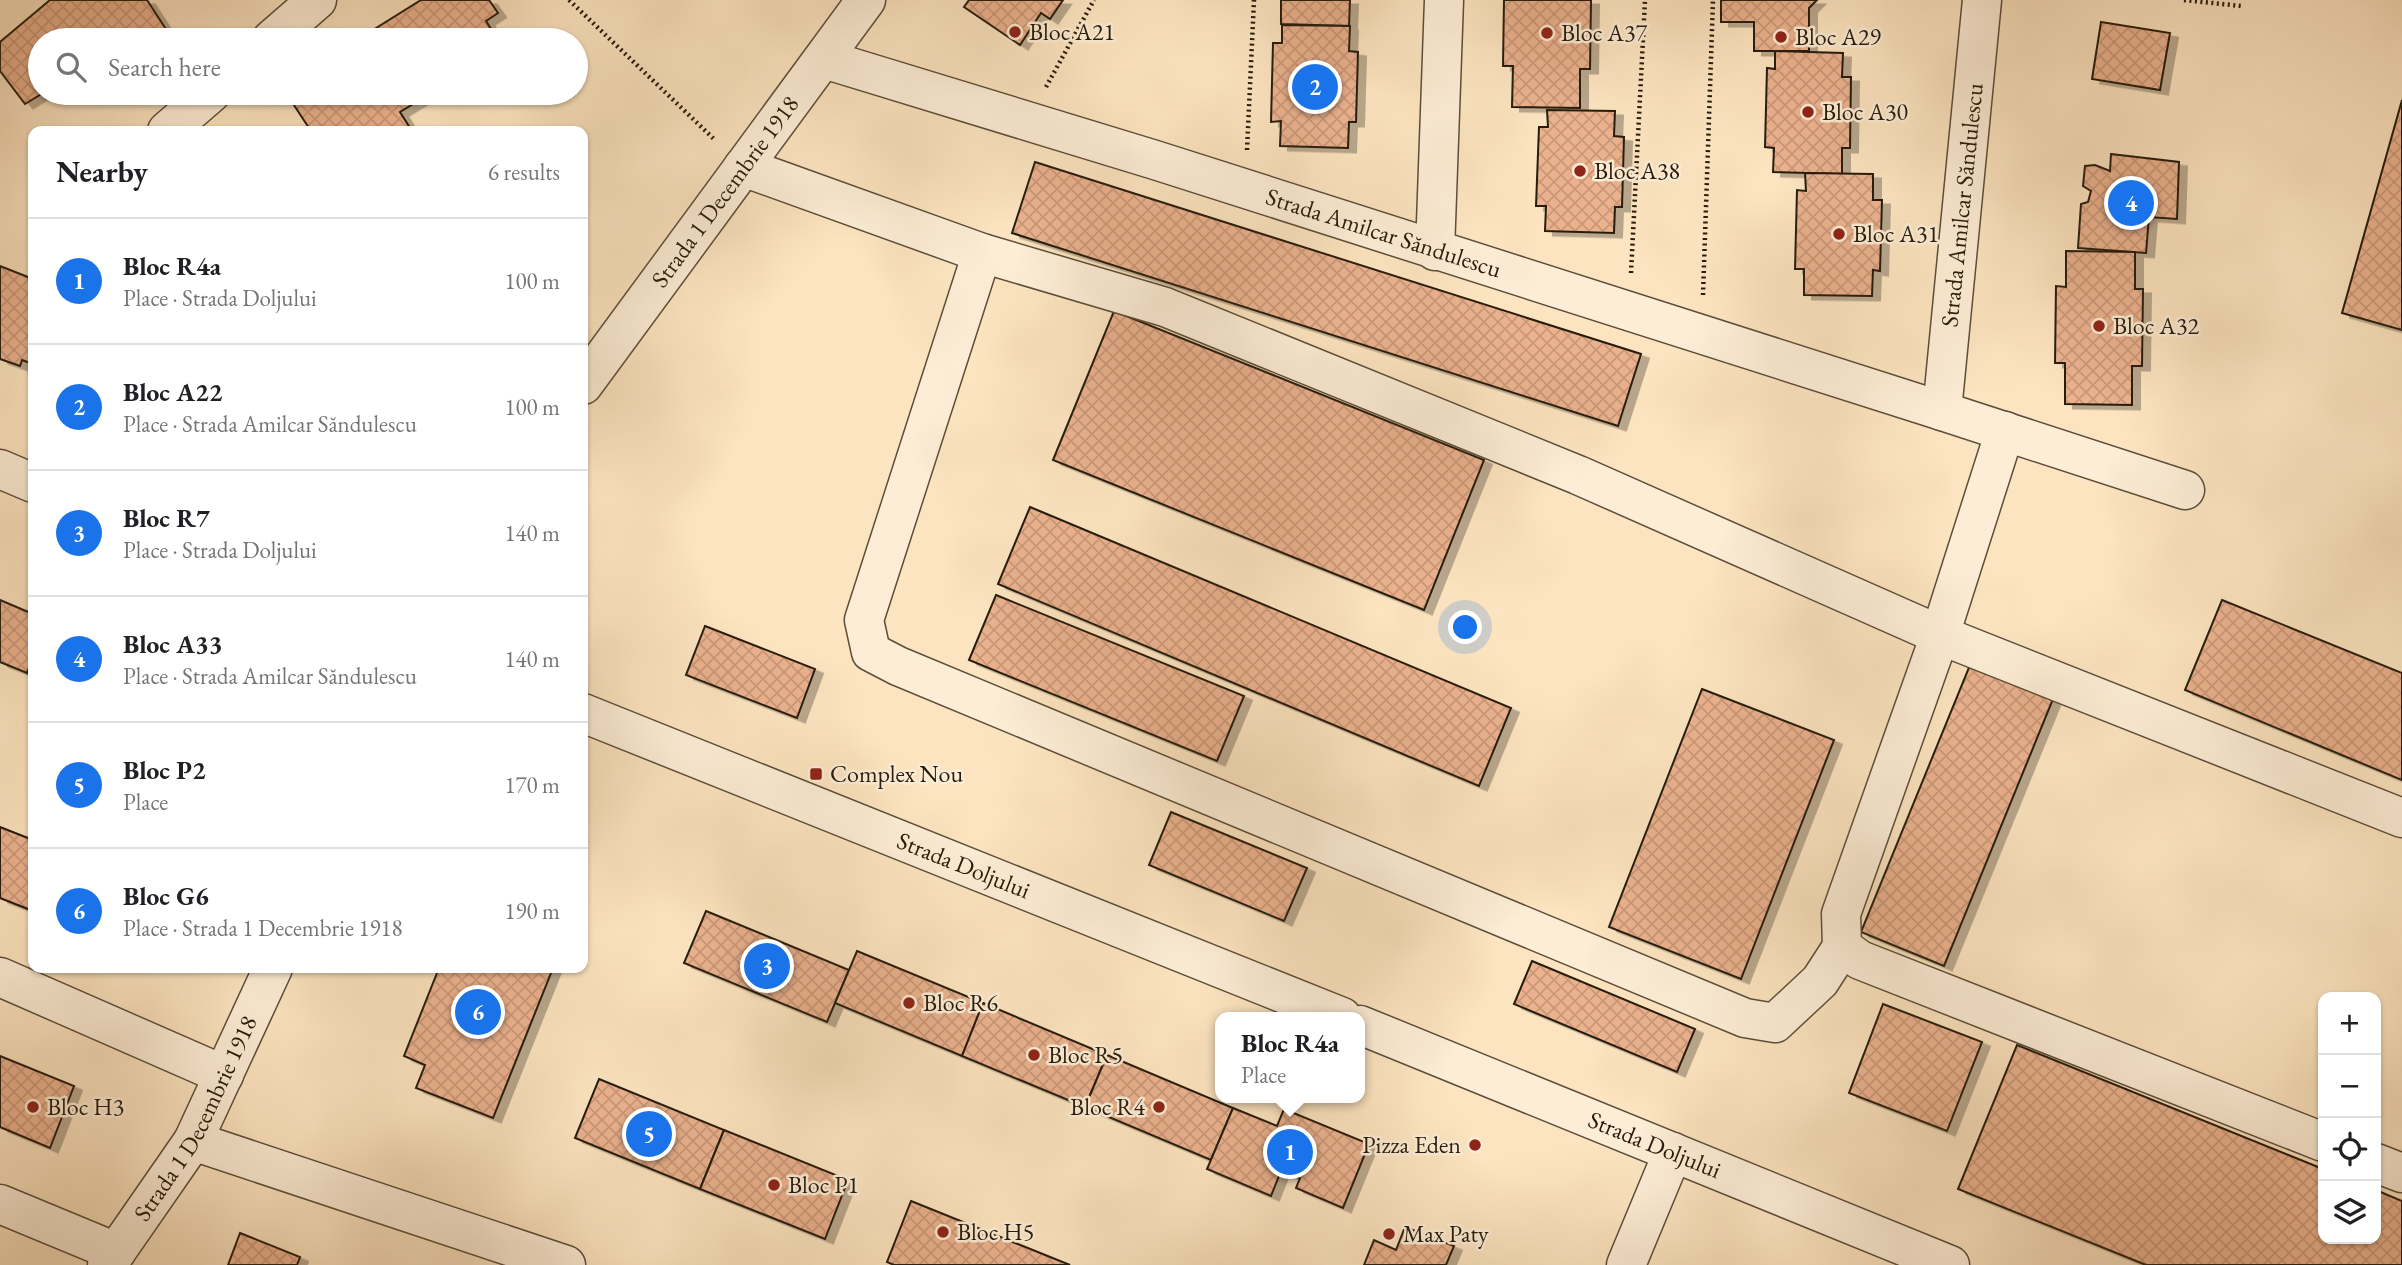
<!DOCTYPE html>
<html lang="en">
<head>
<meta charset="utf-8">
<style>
  body { margin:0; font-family:"EB Garamond",serif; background:#f6f6f6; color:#202124 }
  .controls { position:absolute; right:21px; bottom:21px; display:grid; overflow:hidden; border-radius:14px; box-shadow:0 2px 5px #0004 }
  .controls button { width:63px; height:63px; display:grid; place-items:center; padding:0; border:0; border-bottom:2px solid #e0e0e0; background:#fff; color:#202124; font:35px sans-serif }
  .you { position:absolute; left:1466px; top:628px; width:24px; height:24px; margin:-18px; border:5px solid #fff; border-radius:50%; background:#1a73e8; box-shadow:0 0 0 10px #1a73e833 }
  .badge { display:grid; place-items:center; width:46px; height:46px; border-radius:50%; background:#1a73e8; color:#fff; font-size:23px; font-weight:700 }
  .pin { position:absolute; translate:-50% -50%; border:4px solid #fff; box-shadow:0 2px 7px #0006 }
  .popup { position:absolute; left:1215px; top:1012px; width:150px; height:91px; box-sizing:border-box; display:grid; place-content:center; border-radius:14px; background:#fff; filter:drop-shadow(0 2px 5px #0005); font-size:23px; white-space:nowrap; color:#757577 }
  .popup b { font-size:26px; color:#202124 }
  .popup::after { content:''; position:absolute; left:50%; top:100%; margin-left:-14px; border:14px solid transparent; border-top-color:#fff }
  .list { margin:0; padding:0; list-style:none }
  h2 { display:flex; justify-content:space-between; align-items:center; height:91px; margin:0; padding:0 28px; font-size:30px }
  h2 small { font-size:23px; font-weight:400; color:#757577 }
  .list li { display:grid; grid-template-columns:46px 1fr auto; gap:21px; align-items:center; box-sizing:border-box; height:126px; padding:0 28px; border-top:2px solid #e0e0e0 }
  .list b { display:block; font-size:26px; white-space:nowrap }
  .list p { margin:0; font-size:23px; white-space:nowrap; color:#757577 }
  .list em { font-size:23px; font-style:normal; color:#757577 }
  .icon { flex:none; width:38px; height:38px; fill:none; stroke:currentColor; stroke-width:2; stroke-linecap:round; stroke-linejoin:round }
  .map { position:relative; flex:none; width:2402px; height:1265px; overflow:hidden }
  .search { position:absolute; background:#fff; box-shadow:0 2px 5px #0004; left:28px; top:28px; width:560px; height:77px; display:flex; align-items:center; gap:18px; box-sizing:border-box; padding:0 24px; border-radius:38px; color:#757577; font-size:26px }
  .panel { position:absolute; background:#fff; box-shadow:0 2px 5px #0004; left:28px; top:126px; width:560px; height:847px; border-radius:14px }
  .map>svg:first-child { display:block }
  .building { fill:url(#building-cross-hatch); stroke:#271c0c; stroke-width:2; filter:url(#shadow) }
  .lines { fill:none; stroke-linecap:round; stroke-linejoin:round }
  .minor-casing { stroke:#5c4e39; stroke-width:41 }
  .path { stroke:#271c0c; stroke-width:4.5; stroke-dasharray:2 3.5; stroke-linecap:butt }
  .minor { stroke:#fdedd6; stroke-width:38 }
  .poi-dot { fill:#8f2418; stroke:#fdedd6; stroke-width:2.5 }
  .labels { text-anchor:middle; stroke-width:5; stroke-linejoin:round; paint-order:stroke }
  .poi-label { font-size:24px; fill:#271c0c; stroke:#fdedd6; text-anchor:start }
  .street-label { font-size:24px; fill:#271c0c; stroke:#fdedd6 }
</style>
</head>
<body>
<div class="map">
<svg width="2402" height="1265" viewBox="0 0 2402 1265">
  <defs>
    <pattern id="building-cross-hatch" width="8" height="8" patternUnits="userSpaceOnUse" patternTransform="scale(1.75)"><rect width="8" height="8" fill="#ebb28e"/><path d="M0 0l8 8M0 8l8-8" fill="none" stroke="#ca9879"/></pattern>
    <filter id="shadow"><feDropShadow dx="8" dy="4.5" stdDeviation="0" flood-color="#0004"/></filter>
  </defs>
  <rect width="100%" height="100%" fill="#fce4c0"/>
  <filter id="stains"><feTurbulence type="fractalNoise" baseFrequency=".00286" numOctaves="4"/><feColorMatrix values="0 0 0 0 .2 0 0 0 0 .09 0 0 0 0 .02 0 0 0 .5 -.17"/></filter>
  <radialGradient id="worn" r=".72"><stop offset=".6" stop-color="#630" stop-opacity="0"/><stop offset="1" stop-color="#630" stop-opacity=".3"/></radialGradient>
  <g class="building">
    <polygon points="50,0 147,0 173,40 40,40 40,93 43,93 25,104 0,71 0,42"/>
    <polygon points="421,0 489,0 498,13 486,21 498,40 357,40"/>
    <polygon points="969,0 1063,0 1050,19 1041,13 1020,45 964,7"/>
    <polygon points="1281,0 1350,0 1349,26 1281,24"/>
    <polygon points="1504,0 1591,0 1590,69 1580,69 1580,108 1512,107 1513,66 1503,66"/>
    <polygon points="1721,0 1817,0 1809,8 1809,51 1754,51 1754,22 1721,22"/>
    <polygon points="2101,22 2170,33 2160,90 2092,79"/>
    <polygon points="1282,25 1350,26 1349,51 1358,52 1356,122 1349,122 1348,148 1280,146 1281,121 1271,122 1273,43 1282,43"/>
    <polygon points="1775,51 1843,53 1842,77 1851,77 1850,148 1842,148 1842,174 1773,172 1774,148 1765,147 1767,68 1775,69"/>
    <polygon points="286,93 431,93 400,112 412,131 311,131"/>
    <polygon points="2402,100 2402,330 2342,313"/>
    <polygon points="1547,110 1615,111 1614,136 1624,137 1622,207 1615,207 1614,233 1545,231 1546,206 1536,206 1539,127 1548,127"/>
    <polygon points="2111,154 2179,162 2177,219 2149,217 2146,253 2078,248 2081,204 2088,202 2091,191 2083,186 2085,166 2095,165 2110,171"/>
    <polygon points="1035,162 1641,354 1618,426 1012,233"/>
    <polygon points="1805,173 1873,174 1873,200 1882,200 1880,271 1873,270 1872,296 1804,295 1804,269 1795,269 1797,190 1806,191"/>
    <polygon points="2066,251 2135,252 2135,289 2143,289 2142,366 2132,366 2132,405 2065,404 2065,363 2055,363 2056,286 2066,287"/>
    <polygon points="0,266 33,279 33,364 22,360 20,366 0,359"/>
    <polygon points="1114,311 1484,460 1424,610 1053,460"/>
    <polygon points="1030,507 1511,708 1479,786 998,584"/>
    <polygon points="996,595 1244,696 1217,761 969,660"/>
    <polygon points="0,600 33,614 33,659 27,673 0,662"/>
    <polygon points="2222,600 2402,673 2402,780 2185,690"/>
    <polygon points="705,626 815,669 797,718 686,675"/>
    <polygon points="33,659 33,676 27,673"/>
    <polygon points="1970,665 2053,699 1944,966 1861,932"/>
    <polygon points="1702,689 1834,740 1741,979 1609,927"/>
    <polygon points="1171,812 1307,868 1284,921 1149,865"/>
    <polygon points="0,827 33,840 33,911 0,898"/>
    <polygon points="706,911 849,970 827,1022 684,963"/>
    <polygon points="857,951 983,1003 962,1056 835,1003"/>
    <polygon points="1532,961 1695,1029 1677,1072 1514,1004"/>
    <polygon points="439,968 553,968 493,1118 416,1088 425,1065 404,1056"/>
    <polygon points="983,1003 1107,1055 1085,1107 962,1056"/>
    <polygon points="1883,1004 1982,1042 1947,1131 1849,1093"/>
    <polygon points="2017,1045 2323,1169 2323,1239 2376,1239 2376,1190 2402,1201 2402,1265 2146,1265 1958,1189"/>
    <polygon points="1107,1055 1233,1108 1211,1160 1085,1107"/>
    <polygon points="0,1056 74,1086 50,1148 0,1127"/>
    <polygon points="599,1079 724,1130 700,1189 575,1138"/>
    <polygon points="1233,1108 1277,1126 1284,1109 1369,1144 1343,1208 1296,1188 1300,1178 1281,1171 1271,1196 1207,1169"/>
    <polygon points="724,1130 848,1180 825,1239 700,1189"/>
    <polygon points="911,1201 1070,1265 894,1265 887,1262"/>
    <polygon points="1405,1227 1454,1246 1446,1265 1364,1265 1374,1240 1396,1250"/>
    <polygon points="240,1233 300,1257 297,1265 228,1265"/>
  </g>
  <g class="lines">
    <g class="minor-casing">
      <g id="minor">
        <polyline points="1982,0 1942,411 2185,490"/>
        <polyline points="271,40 317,0"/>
        <path id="s1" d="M824,59L1155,160L1942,411"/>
        <polyline points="167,131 211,93"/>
        <polyline points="743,167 982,253 1165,307 1578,475 1940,635 2402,818"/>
        <polyline points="1435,251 1444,0"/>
        <polyline points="982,253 864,620 871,652 898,666 1745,1018 1775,1023 1820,981 1842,947"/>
        <path id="s2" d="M583,385L866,0"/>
        <polyline points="2005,431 1940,635 1841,914 1842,947 1860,960 2323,1142"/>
        <polyline points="0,469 33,483"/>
        <path id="s3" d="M583,713L1342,1017"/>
        <polyline points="0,977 224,1075"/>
        <path id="s4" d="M1360,1025L1950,1265"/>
        <polyline points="193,1141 566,1265"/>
        <polyline points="2376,1163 2402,1173"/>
        <polyline points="0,1204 116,1252"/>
        <path id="s5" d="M107,1265L193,1141L273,968"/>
        <polyline points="1626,1265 1673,1152"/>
      </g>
    </g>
    <g class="path">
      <polyline points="569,0 715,140"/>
      <polyline points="2184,0 2241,6"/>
      <polyline points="1046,87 1094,0"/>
      <polyline points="1247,150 1254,0"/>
      <polyline points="1631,273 1645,0"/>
      <polyline points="1703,295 1713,0"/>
    </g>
    <use href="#minor" class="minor"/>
  </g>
  <g class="poi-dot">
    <circle cx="1015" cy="32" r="7"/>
    <circle cx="1547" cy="33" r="7"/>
    <circle cx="1781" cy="37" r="7"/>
    <circle cx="1808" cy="112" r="7"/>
    <circle cx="1580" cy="171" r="7"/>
    <circle cx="1839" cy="234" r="7"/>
    <circle cx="2099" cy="326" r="7"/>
    <rect x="809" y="767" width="14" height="14" rx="3.5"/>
    <circle cx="909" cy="1003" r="7"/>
    <circle cx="1034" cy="1055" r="7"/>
    <circle cx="33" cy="1107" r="7"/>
    <circle cx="1159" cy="1107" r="7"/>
    <circle cx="1475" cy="1145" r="7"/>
    <circle cx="774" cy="1185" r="7"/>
    <circle cx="943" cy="1232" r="7"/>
    <circle cx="1389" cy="1234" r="7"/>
  </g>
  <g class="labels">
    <g class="poi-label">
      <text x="1029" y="40">Bloc A21</text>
      <text x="1561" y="41">Bloc A37</text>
      <text x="1795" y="45">Bloc A29</text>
      <text x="1822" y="120">Bloc A30</text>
      <text x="1594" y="179">Bloc A38</text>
      <text x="1853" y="242">Bloc A31</text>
      <text x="2113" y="334">Bloc A32</text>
      <text x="830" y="782">Complex Nou</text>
      <text x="923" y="1011">Bloc R6</text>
      <text x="1048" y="1063">Bloc R5</text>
      <text x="47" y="1115">Bloc H3</text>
      <text x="1145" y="1115" text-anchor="end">Bloc R4</text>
      <text x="1461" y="1153" text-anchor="end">Pizza Eden</text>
      <text x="788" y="1193">Bloc P1</text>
      <text x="957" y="1240">Bloc H5</text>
      <text x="1403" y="1242">Max Paty</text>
    </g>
    <g class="street-label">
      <text dy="8" stroke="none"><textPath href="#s2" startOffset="240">Strada 1 Decembrie 1918</textPath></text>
      <text transform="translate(1962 205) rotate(-84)" y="8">Strada Amilcar Săndulescu</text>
      <text dy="8" stroke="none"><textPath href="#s1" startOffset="586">Strada Amilcar Săndulescu</textPath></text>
      <text dy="8" stroke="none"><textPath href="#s3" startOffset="410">Strada Doljului</textPath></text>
      <text dy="8" stroke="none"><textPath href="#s5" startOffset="172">Strada 1 Decembrie 1918</textPath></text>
      <text dy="8" stroke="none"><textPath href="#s4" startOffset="318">Strada Doljului</textPath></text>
    </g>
  </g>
  <rect width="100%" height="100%" filter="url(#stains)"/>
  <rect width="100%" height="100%" fill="url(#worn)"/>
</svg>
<div class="controls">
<button>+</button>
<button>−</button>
<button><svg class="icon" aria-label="locate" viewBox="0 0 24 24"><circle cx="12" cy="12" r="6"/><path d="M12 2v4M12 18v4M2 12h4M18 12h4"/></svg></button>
<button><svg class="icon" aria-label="layers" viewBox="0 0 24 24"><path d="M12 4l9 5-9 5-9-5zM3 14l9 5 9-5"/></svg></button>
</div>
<div class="you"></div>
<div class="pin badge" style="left:1290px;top:1152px">1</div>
<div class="popup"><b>Bloc R4a</b>Place</div>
<div class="pin badge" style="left:1315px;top:87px">2</div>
<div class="pin badge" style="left:767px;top:966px">3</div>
<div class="pin badge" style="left:2131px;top:203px">4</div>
<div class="pin badge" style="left:649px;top:1134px">5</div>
<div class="pin badge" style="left:478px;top:1012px">6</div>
<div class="search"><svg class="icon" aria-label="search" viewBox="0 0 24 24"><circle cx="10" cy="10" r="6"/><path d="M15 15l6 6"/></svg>Search here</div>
<section class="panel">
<h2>Nearby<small>6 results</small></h2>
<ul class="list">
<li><span class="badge">1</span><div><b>Bloc R4a</b><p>Place · Strada Doljului</p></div><em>100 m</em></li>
<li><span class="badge">2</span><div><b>Bloc A22</b><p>Place · Strada Amilcar Săndulescu</p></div><em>100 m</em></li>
<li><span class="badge">3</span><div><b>Bloc R7</b><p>Place · Strada Doljului</p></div><em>140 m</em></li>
<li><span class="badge">4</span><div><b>Bloc A33</b><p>Place · Strada Amilcar Săndulescu</p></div><em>140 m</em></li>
<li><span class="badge">5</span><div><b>Bloc P2</b><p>Place</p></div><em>170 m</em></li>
<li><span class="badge">6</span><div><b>Bloc G6</b><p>Place · Strada 1 Decembrie 1918</p></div><em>190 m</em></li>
</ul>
</section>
</div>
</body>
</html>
